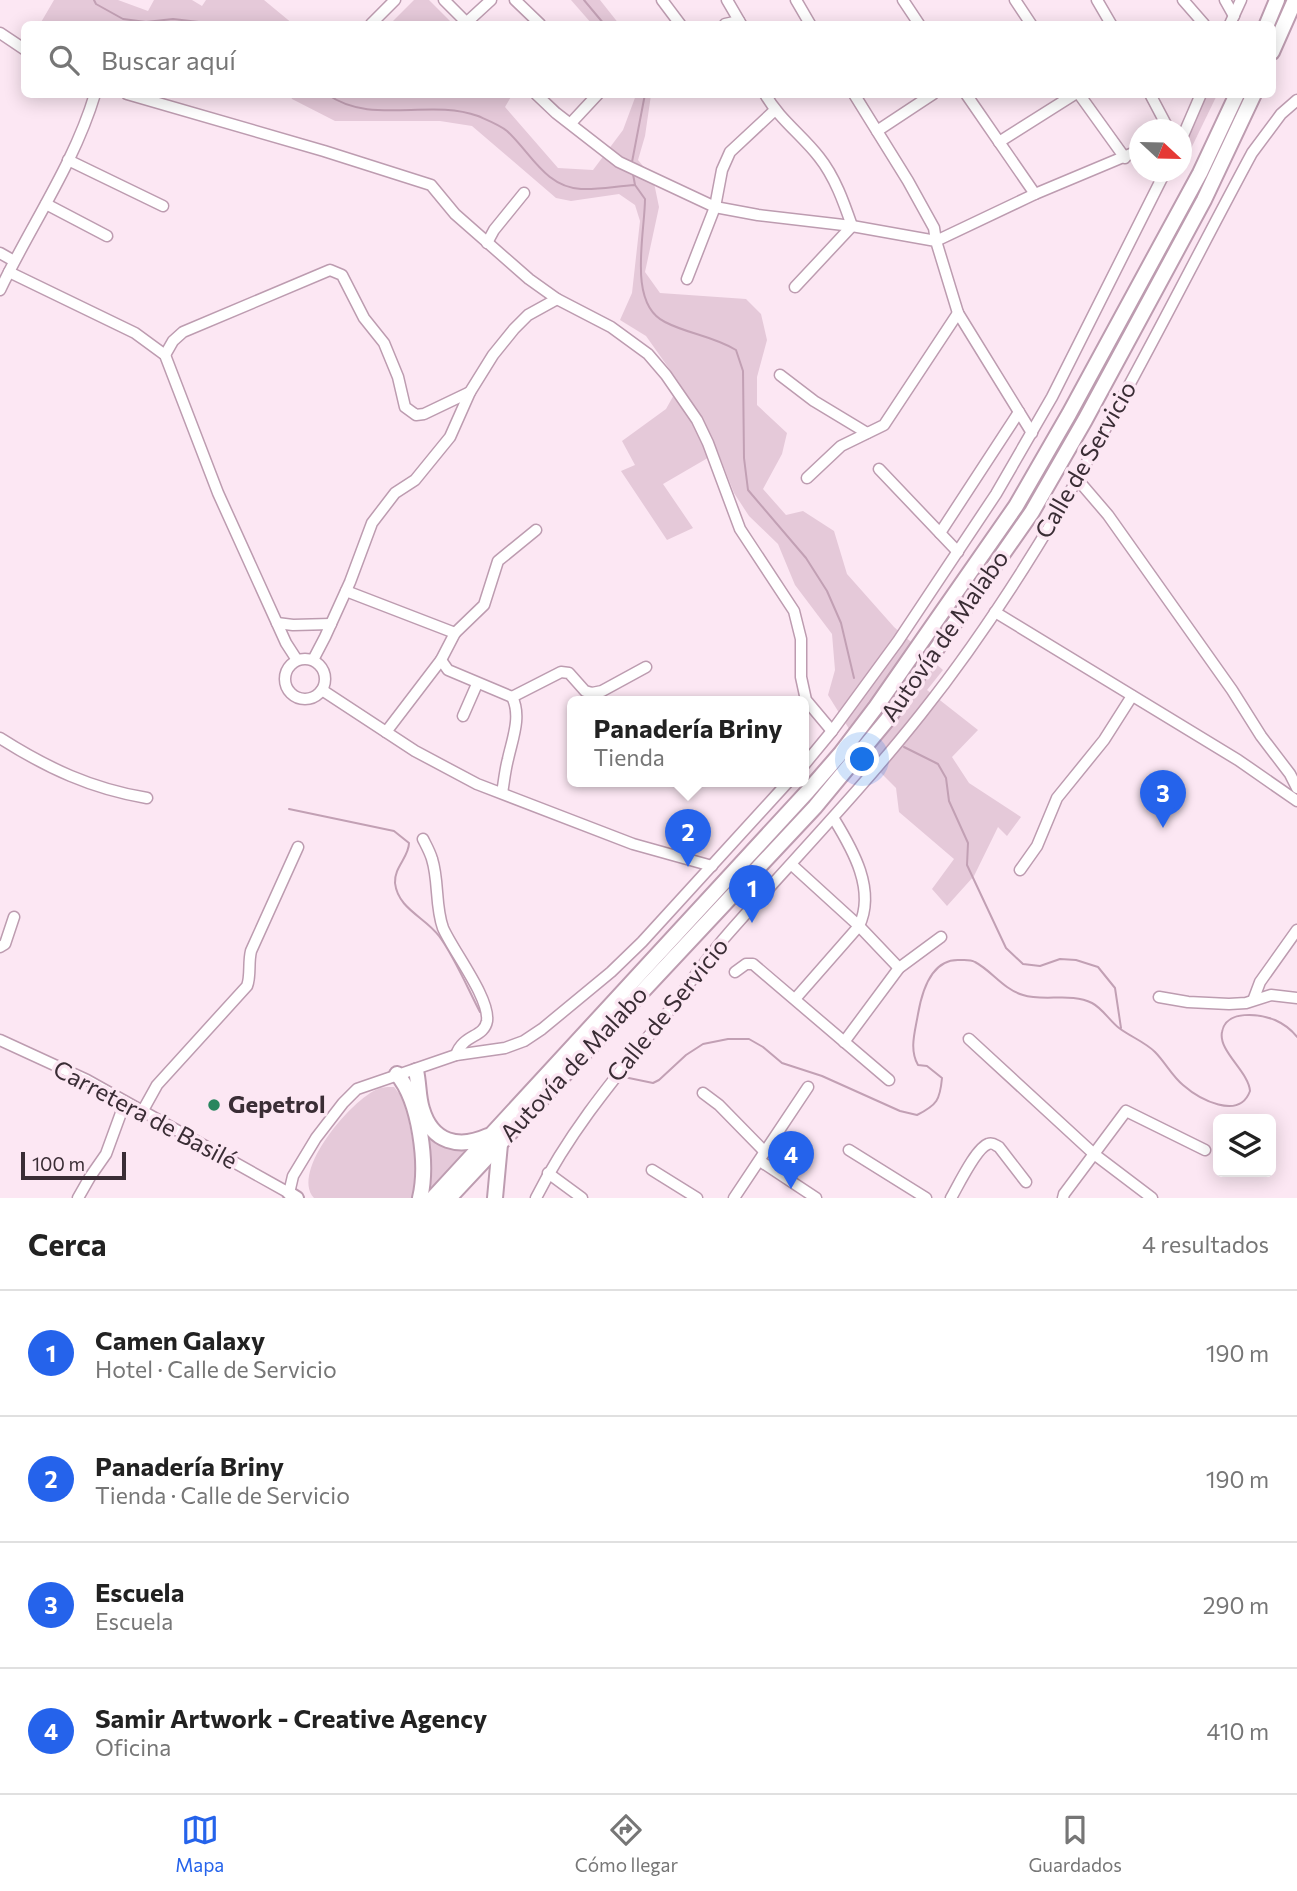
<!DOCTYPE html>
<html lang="es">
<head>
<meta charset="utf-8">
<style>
	:root { --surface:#fff; --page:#f6f6f6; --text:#222; --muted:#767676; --line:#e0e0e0; --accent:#2563eb }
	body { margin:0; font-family:Commissioner,sans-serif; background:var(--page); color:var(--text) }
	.controls { position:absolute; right:21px; bottom:21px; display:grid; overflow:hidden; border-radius:10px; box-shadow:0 4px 18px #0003 }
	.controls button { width:63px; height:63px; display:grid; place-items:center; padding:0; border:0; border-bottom:2px solid var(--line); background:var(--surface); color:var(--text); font:35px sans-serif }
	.compass { position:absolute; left:1129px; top:119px; width:63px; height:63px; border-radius:50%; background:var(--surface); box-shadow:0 4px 18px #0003; rotate:112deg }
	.scale { position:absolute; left:21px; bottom:18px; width:105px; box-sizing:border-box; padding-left:7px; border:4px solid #3a2d35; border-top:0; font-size:19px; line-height:24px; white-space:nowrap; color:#3a2d35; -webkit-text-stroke:5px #fce7f3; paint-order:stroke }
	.you { position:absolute; left:863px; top:760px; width:24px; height:24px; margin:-18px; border:5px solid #fff; border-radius:50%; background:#1a73e8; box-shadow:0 0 0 10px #1a73e833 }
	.badge { display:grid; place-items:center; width:46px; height:46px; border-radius:50%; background:var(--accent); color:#fff; font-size:23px; font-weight:700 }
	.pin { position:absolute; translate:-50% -58px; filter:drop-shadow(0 2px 4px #0008) }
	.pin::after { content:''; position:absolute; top:37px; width:24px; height:21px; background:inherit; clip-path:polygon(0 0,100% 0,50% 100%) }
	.popup { position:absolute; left:567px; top:696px; width:242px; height:91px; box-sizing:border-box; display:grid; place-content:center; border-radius:10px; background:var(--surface); filter:drop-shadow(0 2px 5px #0005); font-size:23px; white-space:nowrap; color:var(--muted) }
	.popup b { font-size:26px; color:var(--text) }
	.popup::after { content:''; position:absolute; left:50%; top:100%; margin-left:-14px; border:14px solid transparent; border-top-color:var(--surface) }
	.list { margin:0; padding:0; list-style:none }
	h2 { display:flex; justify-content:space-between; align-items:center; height:91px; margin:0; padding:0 28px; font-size:30px }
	h2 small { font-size:23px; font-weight:400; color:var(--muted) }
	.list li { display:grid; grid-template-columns:46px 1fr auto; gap:21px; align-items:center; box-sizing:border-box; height:126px; padding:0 28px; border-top:2px solid var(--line) }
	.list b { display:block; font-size:26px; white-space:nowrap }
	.list p { margin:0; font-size:23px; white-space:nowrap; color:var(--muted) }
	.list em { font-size:23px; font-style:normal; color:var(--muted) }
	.icon { flex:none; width:38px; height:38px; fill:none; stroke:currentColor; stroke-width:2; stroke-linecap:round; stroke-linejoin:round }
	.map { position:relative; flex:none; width:1297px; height:1198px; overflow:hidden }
	.search { position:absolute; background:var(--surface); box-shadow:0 4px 18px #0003; left:21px; right:21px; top:21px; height:77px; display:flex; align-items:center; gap:18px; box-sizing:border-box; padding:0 24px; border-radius:10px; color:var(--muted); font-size:26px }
	.sheet { height:595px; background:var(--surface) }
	nav { display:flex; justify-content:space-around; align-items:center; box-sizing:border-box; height:98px; border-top:2px solid var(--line); background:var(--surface); font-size:19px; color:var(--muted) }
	nav a { display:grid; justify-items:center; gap:4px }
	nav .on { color:var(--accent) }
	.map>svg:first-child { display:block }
</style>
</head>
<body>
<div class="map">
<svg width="1297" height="1198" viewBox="0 0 1297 1198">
	<rect width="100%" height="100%" fill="#fce7f3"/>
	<!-- green -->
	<g fill="#e5c9d9">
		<polygon points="54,0 118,0 148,11 154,0 192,0 202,6 206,0 264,0 293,24 40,24"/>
		<polygon points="414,0 429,0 453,24 390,24"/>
		<polygon points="571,0 600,0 619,24 592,24"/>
		<polygon points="290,95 512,95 505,107 558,168 593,170 623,130 636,95 651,95 645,136 638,160 653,178 659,207 645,272 660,293 746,299 761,314 767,340 757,377 757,405 787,433 782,454 763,489 786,515 803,511 834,531 847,574 894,627 943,670 927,690 978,730 952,757 969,783 1021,817 1007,836 998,827 974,876 947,906 932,889 954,859 899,812 896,788 869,761 828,695 835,670 832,634 795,585 778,544 749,516 734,493 718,452 663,484 693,528 667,540 621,471 635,465 622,441 666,409 680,384 646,336 620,320 632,293 640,221 635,205 619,194 571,201 556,198 472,126 440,121 335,121 292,99"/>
		<polygon points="1205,95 1217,95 1183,165 1182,153"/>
		<path d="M 394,1087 L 405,1101 L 417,1164 L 418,1182 L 413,1198 L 314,1198 C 290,1171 352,1099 378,1089 C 382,1087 389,1087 394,1087 Z"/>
		<polygon points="420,1119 431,1134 476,1144 426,1198"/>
	</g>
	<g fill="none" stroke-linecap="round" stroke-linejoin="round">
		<!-- stream -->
		<g stroke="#c2a0b4" stroke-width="2">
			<polyline points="94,0 96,4 123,19 146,22 173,19 216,24"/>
			<polyline points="584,0 604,24"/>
			<path d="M 327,94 C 371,126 429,98 478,116 C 487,120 500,125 507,131 C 531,153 545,187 581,189 C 598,190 617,186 635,185 L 645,199 C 645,233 627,304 665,322 C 688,334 713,336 736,350 L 743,371 L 744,458 L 748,490 L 806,558 L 827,591 L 841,623 L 854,678"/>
			<polyline points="632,162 645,94"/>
			<polyline points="633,174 635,185"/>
			<polyline points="904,747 938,764 946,778 949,801 968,843 967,865 1006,948 1023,964 1040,966 1060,959 1076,960 1098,967 1115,988 1121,1028"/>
			<path d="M 289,809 L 394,831 L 409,843 C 409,857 394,867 395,883 C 398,909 425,917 439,936 C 454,956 468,989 480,1012"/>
			<path d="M 624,1077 L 653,1083 L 659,1080 L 686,1055 L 703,1044 L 728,1039 L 749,1039 L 763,1047 L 782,1063 L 822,1076 L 900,1111 L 917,1115 C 937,1105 940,1100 942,1078 L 927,1066 L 918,1065 C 909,1049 915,1032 918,1014 C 922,991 931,959 959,960 C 964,960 970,959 975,962 C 992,971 1003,989 1023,995 C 1044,1002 1071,992 1092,1003 C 1102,1008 1110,1021 1119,1028 C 1131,1037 1145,1042 1155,1052 C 1165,1062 1172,1076 1183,1085 C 1199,1099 1239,1121 1250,1091 C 1249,1072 1218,1051 1222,1032 C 1226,1009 1260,1014 1275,1020 C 1284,1024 1291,1029 1297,1037"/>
		</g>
		<defs>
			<g id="minor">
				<polyline points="444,0 468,24"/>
				<polyline points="515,0 540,24"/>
				<polyline points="662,0 680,24"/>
				<polyline points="727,0 741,24"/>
				<polyline points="796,0 810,24"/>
				<polyline points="903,0 919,24"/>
				<polyline points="1015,0 1031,24"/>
				<polyline points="1097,0 1111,24"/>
				<polyline points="1183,0 1204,24"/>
				<polyline points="1225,0 1234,16"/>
				<polyline points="466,23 491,0"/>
				<polyline points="371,24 395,0"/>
				<polyline points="725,24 739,21"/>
				<polyline points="1230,24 1241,0"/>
				<polyline points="0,33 24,49"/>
				<polyline points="127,94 324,151 431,185 455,214 529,279 557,299 611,327 648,354 666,375 697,420 708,443 740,529 794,611 801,639 801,677 806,700 832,731"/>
				<polyline points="536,94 556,113 619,162 715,207 758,215 852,226 936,241 958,313 1032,433"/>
				<path d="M 765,94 C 779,119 802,135 819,157 C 835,177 844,203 852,226"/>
				<polyline points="854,94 908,181 934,228 936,241 1035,194 1140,150"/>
				<polyline points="966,94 1035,194"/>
				<polyline points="1079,94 1125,158"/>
				<polyline points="1150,94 1169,130"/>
				<polyline points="571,123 598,94"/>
				<polyline points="877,131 933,94"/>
				<polyline points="1182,138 1201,94"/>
				<polyline points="999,142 1075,94"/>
				<polyline points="68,160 163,206"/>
				<polyline points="46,204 107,236"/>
				<polyline points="487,243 494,230 524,193"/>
				<polyline points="0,253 14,261"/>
				<polyline points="9,272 135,333 165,355 218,493 286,643 297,660"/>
				<polyline points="687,279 715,207 722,170 730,152 775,110"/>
				<polyline points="795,287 852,226"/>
				<path d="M 0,290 C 31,225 74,164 95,94"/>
				<polyline points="165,355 173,341 183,332 330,270 342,275 364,318 384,343 398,377 405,407 416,415 424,414 470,392"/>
				<polyline points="780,375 814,401 867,433"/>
				<polyline points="879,469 958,552"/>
				<polyline points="807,478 841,446 884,425 958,313"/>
				<polyline points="1078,480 1108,515 1232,690 1261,736 1290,774 1297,788"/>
				<polyline points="940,533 1019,412"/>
				<polyline points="346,591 455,633 441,660 386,732"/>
				<polyline points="995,612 1238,760 1297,801"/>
				<polyline points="277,623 293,625 331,624"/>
				<polyline points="455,633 484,605 498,561 536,530"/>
				<circle cx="305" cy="679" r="20"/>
				<polyline points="313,660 325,637 350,582 372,523 395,493 415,480 450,437 470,392 493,355 514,329 528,315 557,299"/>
				<path d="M 441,660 L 448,670 L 512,697 C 522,716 512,740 508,759 C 505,770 504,782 502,793"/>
				<polyline points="322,690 415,751 477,784 633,844 712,866"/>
				<polyline points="512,697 561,672 569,673 585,691 592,693 602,691 646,667"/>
				<polyline points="463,716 477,684"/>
				<path d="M 0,738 C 47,768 92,789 147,798"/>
				<polyline points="804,765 832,731 898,641 996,494 1052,397 1165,172"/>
				<path d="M 423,839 C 426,845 430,852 432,859 C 439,881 435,906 443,928 C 453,951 490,998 487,1021 C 484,1038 463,1034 456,1055"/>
				<polyline points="792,865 859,926 899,968"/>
				<polyline points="1020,870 1037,846 1057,798 1104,740 1132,696"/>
				<polyline points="0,947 5,944 14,917"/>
				<polyline points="735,972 746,964 753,964 889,1080"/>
				<polyline points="1159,997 1188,1002 1229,1004 1246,1003 1271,995 1297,998"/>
				<polyline points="1254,998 1260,982 1297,930"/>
				<path d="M 795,999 L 859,926 C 876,890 853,850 834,819"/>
				<polyline points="969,1039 1094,1154 1152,1198"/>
				<polyline points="0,1040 87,1080 289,1193 293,1176 316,1138 343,1103 357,1089 456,1055 505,1048 524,1041 542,1029 611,972 642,942 789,781"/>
				<polyline points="844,1042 899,968 941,937"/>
				<polyline points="703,1093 719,1105 765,1152"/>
				<path d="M 142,1112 L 157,1085 L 247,986 C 251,976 248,963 251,951 L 298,847"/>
				<polyline points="849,1150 926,1198"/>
				<polyline points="760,1161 816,1198"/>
				<polyline points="652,1170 697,1198"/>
				<polyline points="548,1173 582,1198"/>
				<polyline points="78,1198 90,1177 106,1154 125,1102"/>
				<path d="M 536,1198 C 570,1130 618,1074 665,1016 C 686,989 705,960 727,935 C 792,861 860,791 921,714 C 1057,543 1149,344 1252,153 L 1281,114 L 1297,100"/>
				<polyline points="734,1198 808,1087"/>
				<path d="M 951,1198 C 958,1186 976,1148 988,1144 C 993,1142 995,1145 999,1147 L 1026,1182"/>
				<polyline points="1063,1198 1064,1194 1126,1111 1205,1150"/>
			</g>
			<polyline id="major" points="289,1193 297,1198"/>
			<g id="highway">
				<polyline points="1267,24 1277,0"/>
				<polyline points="1272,52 1295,0"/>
				<path d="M 416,1071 C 419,1083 418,1097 422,1109 C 432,1143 459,1149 488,1136"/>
				<path d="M 397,1074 C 420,1101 428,1165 420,1198"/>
				<polyline points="433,1198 808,791 841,753 876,707 1016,506 1069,414 1200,173 1237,94"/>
				<polyline points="449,1198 815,807 887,720 1032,512 1085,420 1204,200 1254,94"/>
				<polyline points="495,1198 500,1144"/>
			</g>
		</defs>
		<!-- minor casing -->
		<use href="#minor" stroke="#bd9cb0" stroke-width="13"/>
		<!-- major casing -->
		<use href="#major" stroke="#bd9cb0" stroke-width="16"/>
		<!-- highway casing -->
		<use href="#highway" stroke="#bd9cb0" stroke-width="18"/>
		<!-- minor -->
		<use href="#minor" stroke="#fff" stroke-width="10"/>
		<!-- major -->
		<use href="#major" stroke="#fff" stroke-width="12"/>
		<!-- highway -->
		<use href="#highway" stroke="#fff" stroke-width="14"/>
	</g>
	<!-- markers -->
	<circle fill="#28865e" stroke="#fce7f3" stroke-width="2.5" cx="214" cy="1105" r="7"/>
	<g text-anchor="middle" stroke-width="7" stroke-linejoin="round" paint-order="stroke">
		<!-- street labels -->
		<g font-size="24" fill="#3a2d35" stroke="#fce7f3">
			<text transform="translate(1086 460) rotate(-60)" y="8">Calle de Servicio</text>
			<text transform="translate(945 636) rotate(-55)" y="8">Autovía de Malabo</text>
			<text transform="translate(668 1010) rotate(-51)" y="8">Calle de Servicio</text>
			<text transform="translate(574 1064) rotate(-47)" y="8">Autovía de Malabo</text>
			<text transform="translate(145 1115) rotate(28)" y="8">Carretera de Basilé</text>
		</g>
		<!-- poi labels -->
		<g font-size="24" font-weight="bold" fill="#3a2d35" stroke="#fce7f3" text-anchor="start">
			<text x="228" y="1113">Gepetrol</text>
		</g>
	</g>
</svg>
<div class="controls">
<button><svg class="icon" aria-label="layers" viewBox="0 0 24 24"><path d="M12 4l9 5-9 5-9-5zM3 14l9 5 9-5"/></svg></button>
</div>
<svg class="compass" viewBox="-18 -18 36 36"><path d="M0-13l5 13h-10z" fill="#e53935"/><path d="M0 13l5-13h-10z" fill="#767676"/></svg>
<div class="scale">100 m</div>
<div class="you"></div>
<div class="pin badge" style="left:752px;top:923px">1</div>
<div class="pin badge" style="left:688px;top:867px">2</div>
<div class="popup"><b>Panadería Briny</b>Tienda</div>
<div class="pin badge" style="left:1163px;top:828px">3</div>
<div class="pin badge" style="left:791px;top:1189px">4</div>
<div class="search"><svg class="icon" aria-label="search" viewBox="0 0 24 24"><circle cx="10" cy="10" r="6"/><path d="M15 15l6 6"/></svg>Buscar aquí</div>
</div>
<section class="sheet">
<h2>Cerca<small>4 resultados</small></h2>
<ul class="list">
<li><span class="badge">1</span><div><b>Camen Galaxy</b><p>Hotel · Calle de Servicio</p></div><em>190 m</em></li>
<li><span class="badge">2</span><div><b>Panadería Briny</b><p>Tienda · Calle de Servicio</p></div><em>190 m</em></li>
<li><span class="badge">3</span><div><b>Escuela</b><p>Escuela</p></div><em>290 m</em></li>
<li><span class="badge">4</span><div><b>Samir Artwork - Creative Agency</b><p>Oficina</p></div><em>410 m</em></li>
</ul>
</section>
<nav>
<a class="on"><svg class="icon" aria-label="map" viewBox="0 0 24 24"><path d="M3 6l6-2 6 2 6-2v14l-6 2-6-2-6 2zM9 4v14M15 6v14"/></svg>Mapa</a>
<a><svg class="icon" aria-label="directions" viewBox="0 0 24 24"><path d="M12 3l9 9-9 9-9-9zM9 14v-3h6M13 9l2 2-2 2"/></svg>Cómo llegar</a>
<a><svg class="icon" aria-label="saved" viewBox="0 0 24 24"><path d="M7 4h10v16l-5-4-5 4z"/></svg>Guardados</a>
</nav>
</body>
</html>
